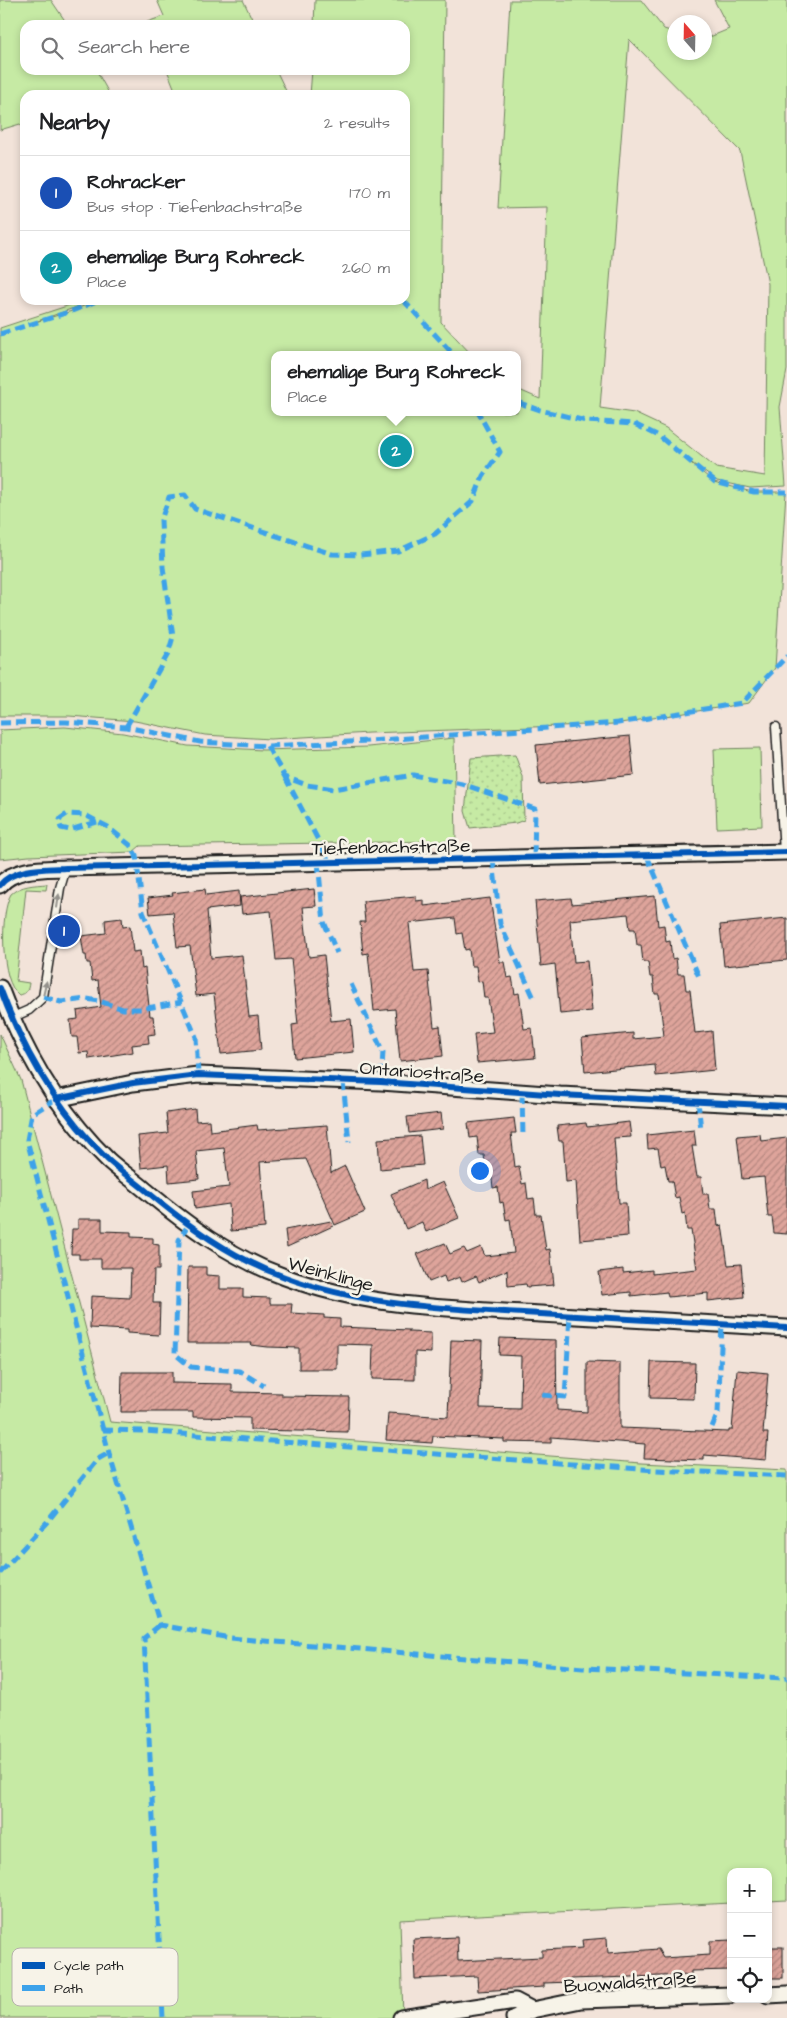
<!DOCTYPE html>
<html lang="en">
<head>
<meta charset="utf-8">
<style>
	:root { --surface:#fff; --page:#f2f2f2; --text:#202124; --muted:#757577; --line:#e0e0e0; --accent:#c8321e }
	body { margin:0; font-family:"Architects Daughter",sans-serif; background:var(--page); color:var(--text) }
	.controls { position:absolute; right:15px; bottom:15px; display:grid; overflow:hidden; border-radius:10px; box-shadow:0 2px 8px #0003 }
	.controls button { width:45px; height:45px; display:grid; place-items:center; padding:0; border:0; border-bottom:1px solid var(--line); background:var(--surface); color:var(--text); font:25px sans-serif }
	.compass { position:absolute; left:667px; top:15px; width:45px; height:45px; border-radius:50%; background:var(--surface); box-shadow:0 2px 8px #0003; rotate:340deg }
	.you { position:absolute; left:479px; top:1170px; width:18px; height:18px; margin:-12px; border:4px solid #fff; border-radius:50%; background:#1a73e8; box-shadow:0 0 0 8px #1a73e833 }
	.badge { display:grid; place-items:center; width:32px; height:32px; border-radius:50%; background:var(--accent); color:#fff; font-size:16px; font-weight:700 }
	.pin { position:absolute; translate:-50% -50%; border:2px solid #fff; box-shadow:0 1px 5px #0006 }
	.popup { position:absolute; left:271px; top:351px; width:250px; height:65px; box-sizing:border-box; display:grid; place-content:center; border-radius:10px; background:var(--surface); filter:drop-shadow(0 1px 4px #0005); font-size:16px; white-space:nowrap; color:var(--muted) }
	.popup b { font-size:19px; color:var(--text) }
	.popup::after { content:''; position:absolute; left:50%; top:100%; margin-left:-10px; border:10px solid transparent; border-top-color:var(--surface) }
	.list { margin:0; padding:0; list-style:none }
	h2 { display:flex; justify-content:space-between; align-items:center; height:65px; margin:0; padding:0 20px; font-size:21px }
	h2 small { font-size:16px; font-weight:400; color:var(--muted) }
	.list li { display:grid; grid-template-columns:32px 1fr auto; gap:15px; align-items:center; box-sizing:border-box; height:75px; padding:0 20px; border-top:1px solid var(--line) }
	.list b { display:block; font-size:19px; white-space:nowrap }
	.list p { margin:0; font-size:16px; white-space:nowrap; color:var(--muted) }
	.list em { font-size:16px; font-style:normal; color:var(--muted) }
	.icon { flex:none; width:28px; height:28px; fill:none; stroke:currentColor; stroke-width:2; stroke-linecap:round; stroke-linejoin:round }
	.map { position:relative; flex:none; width:787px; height:2018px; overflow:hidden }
	.search { position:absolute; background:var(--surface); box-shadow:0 2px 8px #0003; left:20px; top:20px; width:390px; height:55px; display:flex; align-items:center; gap:12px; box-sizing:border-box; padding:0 18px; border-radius:15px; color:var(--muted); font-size:19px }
	.panel { position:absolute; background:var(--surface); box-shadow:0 2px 8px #0003; left:20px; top:90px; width:390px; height:215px; border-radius:15px }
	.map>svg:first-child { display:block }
</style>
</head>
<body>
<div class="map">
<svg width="787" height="2018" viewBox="0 0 787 2018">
	<defs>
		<pattern id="park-dots" width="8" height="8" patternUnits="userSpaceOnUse" patternTransform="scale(1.25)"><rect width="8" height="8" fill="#c6eaa4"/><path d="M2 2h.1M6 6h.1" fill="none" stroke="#aac88d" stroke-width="1.8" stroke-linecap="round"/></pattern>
		<pattern id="building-hatch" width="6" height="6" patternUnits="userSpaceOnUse" patternTransform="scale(1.25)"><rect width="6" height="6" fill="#dea49b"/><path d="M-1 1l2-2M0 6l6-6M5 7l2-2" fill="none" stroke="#b3857e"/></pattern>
	</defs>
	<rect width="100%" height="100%" fill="#f2e3d9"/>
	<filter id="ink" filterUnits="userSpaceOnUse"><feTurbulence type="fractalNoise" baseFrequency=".02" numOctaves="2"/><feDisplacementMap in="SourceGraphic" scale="10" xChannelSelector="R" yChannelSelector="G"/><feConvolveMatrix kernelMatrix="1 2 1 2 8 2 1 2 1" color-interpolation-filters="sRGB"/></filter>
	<g filter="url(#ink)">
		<!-- green -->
		<g fill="#c6eaa4" stroke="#718360" fill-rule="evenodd">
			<polygon points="0,0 51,0 68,25 25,25 25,70 96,70 110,95 25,95 25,130 20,124 0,130"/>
			<polygon points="157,0 243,0 255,25 148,25 147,22 164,16"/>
			<path d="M 315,0 L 445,0 L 441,322 L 472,355 L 275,355 L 275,412 L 517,412 L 517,389 L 540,399 L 547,207 L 498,208 L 510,0 L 641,0 L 664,29 L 674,32 L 674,52 L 704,52 L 705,39 L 729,29 L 714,0 L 787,0 L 787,370 L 780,407 L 786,486 L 750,488 L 717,481 L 686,459 L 714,482 L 752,492 L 786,492 L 775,668 L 749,703 L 614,724 L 369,733 L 270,739 L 205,735 L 135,721 L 69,716 L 0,716 L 0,328 L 85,300 L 96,300 L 35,322 L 72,311 L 98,300 L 405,300 L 405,95 L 310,95 L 312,70 L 405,70 L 405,25 L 314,25 ZM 629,39 L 740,151 L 768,284 L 765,476 L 716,468 L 666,428 L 634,413 L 600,408 Z"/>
			<polygon points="167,70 276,70 288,95 177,95"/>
			<polygon points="65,727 123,733 188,746 263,750 368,747 454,738 456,841 140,846 133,852 29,856 0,859 0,730"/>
			<polygon points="760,748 762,826 717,828 714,749"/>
			<path d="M 47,884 L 46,890 L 26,889 L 16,981 L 29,983 C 28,991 26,994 19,995 C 0,982 0,912 11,894 C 21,885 35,885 47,884 Z"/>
			<polygon points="0,1034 21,1080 110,1422 641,1463 787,1470 787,1900 768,1901 768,1872 731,1872 731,1903 400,1920 403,2018 0,2018"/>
		</g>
		<!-- park -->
		<polygon fill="url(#park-dots)" stroke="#718360" points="515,755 523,777 524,820 516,823 470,828 465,811 471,758"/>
		<!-- building -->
		<g fill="url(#building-hatch)" stroke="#1c1c1c">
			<polygon points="630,736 634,775 540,785 536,745"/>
			<polygon points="205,889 206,895 239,891 240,906 207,910 211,958 242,955 249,1017 258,1016 261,1050 221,1054 214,994 196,996 190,946 177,947 173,912 150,914 148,898 173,895 172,893"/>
			<polygon points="314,889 316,906 303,907 309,957 324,955 331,1021 351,1019 354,1052 295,1058 292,1025 298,1024 291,959 276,960 271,911 242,914 240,897"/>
			<polygon points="416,896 416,901 424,900 424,906 490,898 500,962 504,962 507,978 512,977 515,994 519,993 524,1029 532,1028 535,1058 477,1063 474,1034 493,1032 488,998 484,998 482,981 478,982 476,966 471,966 469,949 465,950 462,933 457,934 455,918 409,923 414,972 428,971 434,1027 440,1026 443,1056 400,1061 395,1009 374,1011 368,953 363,954 360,922 365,922 363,901"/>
			<polygon points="655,896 658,926 664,925 666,942 670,941 672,959 676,958 678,974 684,974 686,990 690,990 695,1033 712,1031 715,1070 656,1076 655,1065 585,1072 582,1038 633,1033 633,1039 664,1036 659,994 655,994 653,977 650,977 648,962 643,962 641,945 637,945 635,929 630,929 628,914 570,920 574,962 587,961 592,1011 560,1014 555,964 541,966 535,901 571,898 572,904"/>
			<polygon points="122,918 123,927 130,926 133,952 140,951 142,969 145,968 150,1016 153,1016 155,1034 148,1035 149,1043 132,1045 133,1052 89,1059 88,1052 79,1053 77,1037 72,1037 70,1020 78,1019 77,1011 101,1007 98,980 92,981 90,963 87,963 86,955 84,955 81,936 106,933 105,920"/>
			<polygon points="787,918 787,960 724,966 720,925"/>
			<polygon points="195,1109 196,1121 209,1120 210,1131 257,1125 258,1130 327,1125 331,1173 345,1166 365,1212 335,1225 306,1159 260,1162 265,1228 231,1231 229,1204 195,1209 193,1191 229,1187 224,1148 196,1151 199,1179 169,1182 168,1165 141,1168 138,1136 168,1133 166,1113"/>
			<polygon points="441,1113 443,1129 409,1133 407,1117"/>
			<polygon points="514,1118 516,1133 511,1133 515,1167 519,1166 522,1184 526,1183 528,1199 534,1198 536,1215 541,1215 546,1250 550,1249 554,1285 527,1287 526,1284 508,1286 507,1270 479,1282 476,1276 462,1282 460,1277 446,1282 444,1276 429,1282 417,1254 445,1243 450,1254 464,1248 467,1253 481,1247 485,1256 514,1253 510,1219 506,1220 503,1202 500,1203 498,1187 493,1188 491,1170 486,1171 484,1155 479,1155 477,1137 470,1138 468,1123"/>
			<polygon points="629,1122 631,1137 614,1138 619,1203 626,1203 628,1236 580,1240 576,1181 566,1182 563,1141 559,1141 557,1126 586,1123 587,1127"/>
			<polygon points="694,1130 696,1146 692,1146 697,1177 701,1177 703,1194 708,1194 710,1209 716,1209 718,1226 722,1225 728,1265 741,1264 744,1297 708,1301 708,1293 668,1297 667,1292 631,1296 631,1292 602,1295 599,1272 623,1269 623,1273 652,1270 652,1274 697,1269 691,1230 687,1230 685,1213 682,1214 679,1197 675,1198 672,1181 668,1181 665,1165 661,1166 658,1148 648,1149 647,1135"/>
			<polygon points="760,1134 761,1141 787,1138 787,1234 774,1233 772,1217 768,1217 764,1177 742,1179 737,1136"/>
			<polygon points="420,1136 423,1165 380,1169 378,1139"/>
			<polygon points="424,1180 425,1190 443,1182 459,1218 426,1232 422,1222 406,1229 391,1194"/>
			<polygon points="78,1219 102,1219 102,1231 131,1232 131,1237 153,1238 153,1244 159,1245 159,1270 154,1270 153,1303 160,1303 159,1335 127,1333 127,1330 90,1328 91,1296 130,1298 131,1268 101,1268 101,1259 79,1259 79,1254 71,1254 72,1229 78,1229"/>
			<polygon points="331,1221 333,1226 287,1247 285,1230"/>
			<polygon points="188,1267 206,1267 206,1275 220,1276 220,1289 243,1289 243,1297 270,1298 270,1304 292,1304 291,1313 324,1315 324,1318 340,1319 340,1327 409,1330 409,1332 431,1333 431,1353 415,1352 415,1380 372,1379 373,1345 337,1344 337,1369 299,1369 299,1348 268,1347 251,1345 252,1343 187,1343"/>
			<polygon points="500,1338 556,1340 557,1410 587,1412 587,1362 620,1363 620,1428 729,1432 729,1430 732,1430 737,1370 768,1373 763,1433 768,1433 766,1460 704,1455 704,1460 644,1458 645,1444 551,1437 551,1443 504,1442 504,1439 433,1436 432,1443 386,1440 388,1413 448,1417 451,1340 482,1341 480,1408 520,1409 521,1356 499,1355"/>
			<polygon points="651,1362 695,1363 694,1399 650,1398"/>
			<polygon points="122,1372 172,1372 172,1383 232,1384 232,1392 282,1393 282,1396 349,1397 348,1432 250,1430 250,1418 193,1417 193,1412 121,1412"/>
			<polygon points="457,1937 458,1961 542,1957 542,1950 583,1948 582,1940 607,1938 608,1953 658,1949 663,1958 710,1955 710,1941 731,1940 731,1970 691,1971 691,1975 570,1979 570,1982 544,1983 544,1987 478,1991 477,1976 415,1979 413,1939"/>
			<rect x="768" y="1947" width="15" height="31"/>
		</g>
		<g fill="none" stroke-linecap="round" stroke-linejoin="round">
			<defs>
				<g id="service">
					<polyline points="776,727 784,852"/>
					<polyline points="11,1018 29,1010 43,997 60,888 66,868"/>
				</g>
				<g id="minor">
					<path d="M 0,885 C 15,867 45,869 66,868 L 787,852"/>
					<path d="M 0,988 C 24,1053 58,1111 108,1160 C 119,1170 132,1179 144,1189 C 187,1225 231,1258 285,1277 C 363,1306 440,1308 523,1313 C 611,1318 699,1323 787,1328"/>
					<polyline points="56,1099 133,1083 198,1075 381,1082 560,1095 787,1106"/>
					<polyline points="768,1995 787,1994"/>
					<polyline points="401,2018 515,2001 532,2010"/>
					<polyline points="514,2018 532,2010 581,2000 731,1995"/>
				</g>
			</defs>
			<!-- service casing -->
			<use href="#service" stroke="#1c1c1c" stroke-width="11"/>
			<!-- minor casing -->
			<use href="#minor" stroke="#1c1c1c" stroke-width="19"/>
			<!-- service -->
			<use href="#service" stroke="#f7f3e8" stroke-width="8"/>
			<!-- minor -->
			<use href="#minor" stroke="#f7f3e8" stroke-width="15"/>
			<!-- quiet -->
			<g stroke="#3da2ea" stroke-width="5" stroke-dasharray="10 5" stroke-linecap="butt">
				<polyline points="403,300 454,355"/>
				<polyline points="0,334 72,311 99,300"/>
				<polyline points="517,402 540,410 586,421 634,424 659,436 715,482 754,492 787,492"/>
				<polyline points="0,723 66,722 126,727 200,742 267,746 368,741 618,723 742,703 787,656"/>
				<polyline points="126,727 168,654 173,637 163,567 161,520 169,497 185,495 195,509 332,554 360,555 398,551 435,534 473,501 483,476 500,452 478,412"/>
				<polyline points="267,746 285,777 307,785 334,789 413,775 462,784 535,809 534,858"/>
				<polyline points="285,777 329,861"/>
				<polyline points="97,822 70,830 61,828 59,822 61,818 67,814 85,815 108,827 130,845 136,855 143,912 196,1037 198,1075"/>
				<polyline points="647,856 700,979"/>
				<polyline points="493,859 500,924 534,998"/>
				<polyline points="318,862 324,922 337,953"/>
				<polyline points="351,984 383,1052 381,1082"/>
				<polyline points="43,997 61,1002 87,999 99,1001 123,1009 141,1009 182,1002"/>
				<polyline points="343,1081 349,1142"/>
				<polyline points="522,1093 523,1137"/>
				<polyline points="56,1099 32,1114 27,1140 109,1453 160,1625 230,1638 583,1668 787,1678"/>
				<polyline points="698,1101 701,1130"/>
				<polyline points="188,1225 179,1240 175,1354 191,1367 239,1371 264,1386"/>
				<polyline points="542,1395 565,1397 570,1316"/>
				<polyline points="712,1427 718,1413 722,1325"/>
				<polyline points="103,1430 144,1431 475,1457 655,1470 787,1476"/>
				<polyline points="0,1573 47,1522 98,1459 109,1453"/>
				<polyline points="160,1625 144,1638 163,2018"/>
			</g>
			<defs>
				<g id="cycleway">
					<path d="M 0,885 C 15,867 45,869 66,868 L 787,852"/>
					<path d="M 0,988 C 24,1053 58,1111 108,1160 C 119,1170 132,1179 144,1189 C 187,1225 231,1258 285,1277 C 363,1306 440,1308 523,1313 C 611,1318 699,1323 787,1328"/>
					<polyline points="56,1099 133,1083 198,1075 381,1082 560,1095 787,1106"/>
				</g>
			</defs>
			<!-- cycleway casing -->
			<use href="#cycleway" stroke="#f7f3e8" stroke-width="9"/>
			<!-- cycleway -->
			<use href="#cycleway" stroke="#0057b8" stroke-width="6"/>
		</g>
		<!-- one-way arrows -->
		<defs><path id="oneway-solid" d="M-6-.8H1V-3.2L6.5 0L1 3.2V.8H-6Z" transform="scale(1.25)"/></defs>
		<g fill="#94928c">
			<use href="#oneway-solid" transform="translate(58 901) rotate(-82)"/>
			<use href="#oneway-solid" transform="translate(45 988) rotate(-77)"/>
		</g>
	</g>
	<g text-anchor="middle" stroke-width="5" stroke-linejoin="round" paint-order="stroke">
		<!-- street labels -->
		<g font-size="19" fill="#1c1c1c" stroke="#f7f3e8">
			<text transform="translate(391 846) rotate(-1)" y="7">Tiefenbachstraße</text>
			<text transform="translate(422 1071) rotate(4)" y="7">Ontariostraße</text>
			<text transform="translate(331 1273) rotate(15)" y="7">Weinklinge</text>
			<text transform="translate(630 1981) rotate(-4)" y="7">Buowaldstraße</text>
		</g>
	</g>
	<!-- legend -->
	<rect x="12" y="1948" width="166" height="58" rx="8" fill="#f7f3e8" stroke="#b5b2ab" stroke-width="1"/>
	<rect x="22" y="1962" width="23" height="7" fill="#0057b8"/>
	<rect x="22" y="1985" width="23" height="6" fill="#3da2ea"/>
	<g font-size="14" fill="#1c1c1c">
		<text x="54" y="1970">Cycle path</text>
		<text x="54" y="1993">Path</text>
	</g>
</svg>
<div class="controls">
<button>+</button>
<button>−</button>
<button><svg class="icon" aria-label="locate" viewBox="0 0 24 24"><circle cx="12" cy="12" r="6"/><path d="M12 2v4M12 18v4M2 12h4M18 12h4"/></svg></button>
</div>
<svg class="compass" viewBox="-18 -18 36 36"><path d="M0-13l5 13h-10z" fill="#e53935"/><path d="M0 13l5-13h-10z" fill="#757577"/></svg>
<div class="you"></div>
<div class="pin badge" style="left:64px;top:931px;background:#1a4fb4">1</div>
<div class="pin badge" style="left:396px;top:451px;background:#0f9aa8">2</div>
<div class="popup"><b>ehemalige Burg Rohreck</b>Place</div>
<div class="search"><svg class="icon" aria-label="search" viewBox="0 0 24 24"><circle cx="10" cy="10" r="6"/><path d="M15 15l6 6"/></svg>Search here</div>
<section class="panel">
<h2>Nearby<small>2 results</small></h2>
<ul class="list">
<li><span class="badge" style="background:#1a4fb4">1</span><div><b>Rohracker</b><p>Bus stop · Tiefenbachstraße</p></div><em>170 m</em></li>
<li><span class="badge" style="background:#0f9aa8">2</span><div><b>ehemalige Burg Rohreck</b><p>Place</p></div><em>260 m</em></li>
</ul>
</section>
</div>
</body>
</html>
